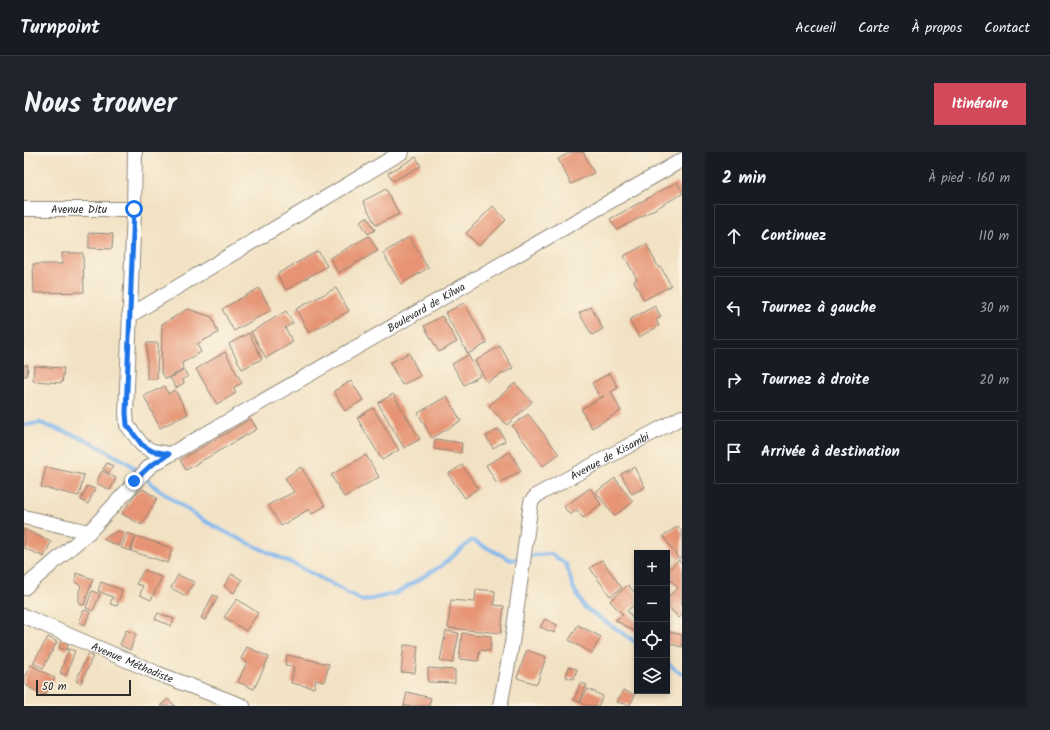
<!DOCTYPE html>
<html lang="fr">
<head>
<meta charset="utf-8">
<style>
	:root { --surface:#171b24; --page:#20242c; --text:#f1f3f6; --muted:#9ea1a6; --line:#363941; --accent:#d1495b }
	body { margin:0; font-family:Kalam,sans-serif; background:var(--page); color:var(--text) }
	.controls { position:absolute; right:12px; bottom:12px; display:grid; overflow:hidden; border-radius:0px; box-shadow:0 2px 6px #0003 }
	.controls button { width:36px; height:36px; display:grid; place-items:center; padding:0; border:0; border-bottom:1px solid var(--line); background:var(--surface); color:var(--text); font:20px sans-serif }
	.scale { position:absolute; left:12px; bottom:10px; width:95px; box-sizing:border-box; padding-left:4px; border:2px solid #2b2b2b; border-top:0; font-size:11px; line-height:14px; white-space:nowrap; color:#2b2b2b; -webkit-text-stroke:3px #fcf5e5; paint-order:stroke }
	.stop { position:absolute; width:12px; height:12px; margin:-9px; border:3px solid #1a73e8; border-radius:50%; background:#fff }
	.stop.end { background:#1a73e8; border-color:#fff; box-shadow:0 1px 4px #0008 }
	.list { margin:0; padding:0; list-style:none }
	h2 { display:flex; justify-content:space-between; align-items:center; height:52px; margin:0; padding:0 16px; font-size:17px }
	h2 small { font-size:13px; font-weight:400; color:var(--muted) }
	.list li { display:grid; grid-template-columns:26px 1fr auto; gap:12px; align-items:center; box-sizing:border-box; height:64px; margin:0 8px 8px; padding:0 8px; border:1px solid var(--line); border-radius:0px }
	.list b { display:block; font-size:15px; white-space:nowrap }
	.list em { font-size:13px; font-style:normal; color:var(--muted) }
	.icon { flex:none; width:22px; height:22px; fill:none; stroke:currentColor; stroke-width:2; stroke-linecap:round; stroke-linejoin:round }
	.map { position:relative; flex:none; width:658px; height:554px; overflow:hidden; border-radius:0px }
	header { display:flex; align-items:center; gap:24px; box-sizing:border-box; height:56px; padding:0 20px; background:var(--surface); border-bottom:1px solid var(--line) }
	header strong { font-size:19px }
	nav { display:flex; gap:22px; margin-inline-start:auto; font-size:14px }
	.intro { display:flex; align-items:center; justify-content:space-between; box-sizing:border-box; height:96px; padding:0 24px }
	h1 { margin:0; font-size:28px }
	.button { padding:10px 18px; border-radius:0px; background:var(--accent); color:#fff; font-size:14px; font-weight:700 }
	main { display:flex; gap:24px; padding:0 24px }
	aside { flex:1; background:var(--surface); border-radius:0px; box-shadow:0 2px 6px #0003 }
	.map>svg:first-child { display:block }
</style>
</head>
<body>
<header>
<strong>Turnpoint</strong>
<nav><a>Accueil</a><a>Carte</a><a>À propos</a><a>Contact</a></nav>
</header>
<div class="intro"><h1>Nous trouver</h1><a class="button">Itinéraire</a></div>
<main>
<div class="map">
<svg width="658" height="554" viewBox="0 0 658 554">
	<rect width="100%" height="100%" fill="#fcf5e5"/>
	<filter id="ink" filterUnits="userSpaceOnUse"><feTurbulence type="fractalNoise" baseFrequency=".025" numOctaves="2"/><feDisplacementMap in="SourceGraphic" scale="8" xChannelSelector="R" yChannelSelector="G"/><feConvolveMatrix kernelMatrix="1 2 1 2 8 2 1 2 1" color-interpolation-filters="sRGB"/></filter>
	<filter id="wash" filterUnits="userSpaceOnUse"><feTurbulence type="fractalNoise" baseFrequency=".012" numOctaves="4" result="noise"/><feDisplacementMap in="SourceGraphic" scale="16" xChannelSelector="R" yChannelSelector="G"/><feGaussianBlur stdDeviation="0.9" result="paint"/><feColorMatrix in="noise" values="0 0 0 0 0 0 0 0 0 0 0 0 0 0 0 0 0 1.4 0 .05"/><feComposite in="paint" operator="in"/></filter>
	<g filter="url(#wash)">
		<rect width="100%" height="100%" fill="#f2e2c4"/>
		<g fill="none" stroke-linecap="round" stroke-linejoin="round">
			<!-- stream -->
			<g stroke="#7eb5ed" stroke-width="4">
				<polyline points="0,273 16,271 63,288 104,311 131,335 177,367 207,383 278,416 339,449 373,441 417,414 448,388 487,408 513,403 527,402 542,412 549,435 560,455 613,491"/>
				<polyline points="643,511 658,522"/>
			</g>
		</g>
		<g id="blocks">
			<!-- building -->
			<g fill="#e69474">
				<polygon points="547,0 559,0 570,21 547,32 534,7"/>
				<polygon points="392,5 397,14 369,29 364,21"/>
				<polygon points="653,30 658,39 658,42 593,78 586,67"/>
				<polygon points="362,37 375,62 352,73 339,49"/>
				<polygon points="469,54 482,68 455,94 442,81"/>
				<polygon points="343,65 351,78 344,82 336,69"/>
				<polygon points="65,81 89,82 88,97 65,96"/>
				<polygon points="345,84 354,99 314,121 306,106"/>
				<polygon points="385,85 404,116 377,132 359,101"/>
				<polygon points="622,92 635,116 637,115 647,134 620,148 610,129 613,127 600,104"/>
				<polygon points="294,99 303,114 262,138 253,122"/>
				<polygon points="38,101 59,101 60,140 10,141 9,112 38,112"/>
				<polygon points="235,136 247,158 210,179 198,157"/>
				<polygon points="312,136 325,159 285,181 272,157"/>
				<polygon points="440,151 463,191 444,202 421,161"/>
				<polygon points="631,154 637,165 632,168 635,174 615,185 605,168"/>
				<polygon points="567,155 579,177 568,183 555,161"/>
				<polygon points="164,157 188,165 194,181 173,192 177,200 158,211 159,218 142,227 137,220 138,172"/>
				<polygon points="262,159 269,171 261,176 269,190 242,206 227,180"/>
				<polygon points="418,164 433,190 415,200 400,174"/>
				<polygon points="225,181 238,207 218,217 205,192"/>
				<polygon points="123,191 134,191 133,227 123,227"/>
				<polygon points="476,194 489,216 463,230 451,209"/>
				<polygon points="201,200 218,231 209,236 212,241 193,252 172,217"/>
				<polygon points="385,201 396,224 378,233 366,211"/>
				<polygon points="444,203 456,224 440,233 428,212"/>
				<polygon points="0,213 4,213 3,224 0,224"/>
				<polygon points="10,214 40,216 38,231 9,229"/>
				<polygon points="160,218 164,225 159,227 160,231 152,236 146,226"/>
				<polygon points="586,221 594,236 587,240 597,259 568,276 557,257 580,244 576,246 568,231"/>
				<polygon points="327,229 339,248 321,259 310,239"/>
				<polygon points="491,231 508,250 483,273 465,254"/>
				<polygon points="141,234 144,242 151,238 164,262 136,276 120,244"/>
				<polygon points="369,242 396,287 380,296 354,251"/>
				<polygon points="423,244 437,269 408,286 394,261"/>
				<polygon points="349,256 375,298 358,308 333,266"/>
				<polygon points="504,262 535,302 519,314 488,274"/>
				<polygon points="227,267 233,277 162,318 156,308"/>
				<polygon points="475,277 481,289 469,296 462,284"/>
				<polygon points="411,287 438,291 437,301 410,297"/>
				<polygon points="486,300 497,319 473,332 462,313"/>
				<polygon points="342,303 355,325 320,345 307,323"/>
				<polygon points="83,311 89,314 85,321 79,317"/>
				<polygon points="438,313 454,336 441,346 424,322"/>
				<polygon points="22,315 60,323 55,344 17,335"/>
				<polygon points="277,315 301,354 288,362 285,357 257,374 244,353 270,340 261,326"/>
				<polygon points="610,315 621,335 608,342 597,322"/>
				<polygon points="78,319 92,326 86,338 72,331"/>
				<polygon points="591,326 609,350 590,364 572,340"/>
				<polygon points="63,334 71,337 64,352 57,348"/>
				<polygon points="566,336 577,352 559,366 553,358 546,363 540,355"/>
				<polygon points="119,337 133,346 118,373 98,362 111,342"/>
				<polygon points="654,374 658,380 658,405 655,407 639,384"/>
				<polygon points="0,377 27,390 20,405 0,396"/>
				<polygon points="94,379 100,381 94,394 79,387"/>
				<polygon points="103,381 112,384 106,399 97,396"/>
				<polygon points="112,384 148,396 144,411 107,399"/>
				<polygon points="578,408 598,436 586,444 566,416"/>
				<polygon points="655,408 658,412 658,463 655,466 643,453 643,446 654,436 643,424 643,419"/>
				<polygon points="120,418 138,425 127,448 116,443 119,434 112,432"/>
				<polygon points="52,421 69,427 60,453 55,452 55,439 57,434 51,430"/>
				<polygon points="208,422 218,428 210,441 200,434"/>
				<polygon points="154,423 170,430 162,444 147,436"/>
				<polygon points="77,430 98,438 93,454 86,452 89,445 74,439"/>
				<polygon points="604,433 613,443 613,450 603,459 613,471 613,481 591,468 599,463 586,449"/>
				<polygon points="452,437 471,439 470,453 480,454 477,481 424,476 427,448 451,450"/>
				<polygon points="68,439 76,442 69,459 62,456"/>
				<polygon points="189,443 194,445 181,468 177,466"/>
				<polygon points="213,447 234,461 222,479 200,465"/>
				<polygon points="60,458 66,460 61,473 55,470"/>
				<polygon points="134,461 150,467 147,474 131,467"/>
				<polygon points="521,467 533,473 530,481 516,475"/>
				<polygon points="554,473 577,485 568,501 545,488"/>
				<polygon points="102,478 112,482 106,498 96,493"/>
				<polygon points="422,479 435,481 429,511 416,509"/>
				<polygon points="643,479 658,483 658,495 643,491"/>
				<polygon points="438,481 467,484 466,499 456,498 454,509 435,507"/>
				<polygon points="24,485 33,490 19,516 9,511"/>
				<polygon points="37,486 45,488 43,498 35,496"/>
				<polygon points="380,493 394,494 391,521 377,520"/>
				<polygon points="223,495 245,505 230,537 214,530 223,510 217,507"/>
				<polygon points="45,497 51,499 42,524 36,521"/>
				<polygon points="503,498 522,505 513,532 493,526"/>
				<polygon points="64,502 69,504 57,531 52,529"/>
				<polygon points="263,503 305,512 300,530 292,528 290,536 267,531 270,515 261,513"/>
				<polygon points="7,513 31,526 20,544 0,532 0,525"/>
				<polygon points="545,515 553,517 550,527 542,525"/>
				<polygon points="404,516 431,518 431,531 404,530"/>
				<polygon points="556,531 563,533 556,550 550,548"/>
				<polygon points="564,537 579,544 574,554 563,554 556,550"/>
				<polygon points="599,538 611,543 606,553 593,550"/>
				<polygon points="383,540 407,546 405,554 380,554"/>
				<polygon points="144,547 151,554 136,554"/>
			</g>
		</g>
	</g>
	<g filter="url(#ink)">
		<use href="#blocks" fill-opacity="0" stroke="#8e8678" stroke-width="1"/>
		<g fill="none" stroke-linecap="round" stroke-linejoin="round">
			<defs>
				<g id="minor">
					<polyline points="111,0 110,57 102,261 103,273 118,293 128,299 145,302"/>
					<path id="s1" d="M 0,57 L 110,57"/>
					<polyline points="105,164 378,0"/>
					<polyline points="0,365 65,380"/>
					<path id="s2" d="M 0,436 L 65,380 L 126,314 L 658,8"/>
					<path id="s3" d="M 0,464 L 135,522 L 219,554"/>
					<path id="s4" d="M 476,554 L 488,491 L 507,350 L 513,343 L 658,265"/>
				</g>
			</defs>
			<!-- minor casing -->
			<use href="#minor" stroke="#8e8678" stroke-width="16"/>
			<!-- minor -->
			<use href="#minor" stroke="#fff" stroke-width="14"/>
		</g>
	</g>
	<g fill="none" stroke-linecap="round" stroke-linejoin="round" filter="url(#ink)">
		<!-- route -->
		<polyline stroke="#1a73e8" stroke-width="5" points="110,57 102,261 103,273 118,293 128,299 145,302 126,314 110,329"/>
	</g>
	<g text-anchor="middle" stroke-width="4" stroke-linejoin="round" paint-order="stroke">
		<!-- street labels -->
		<g font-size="11" fill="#2b2b2b" stroke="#fcf5e5">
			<text dy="4" stroke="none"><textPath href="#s1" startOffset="55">Avenue Ditu</textPath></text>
			<text dy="4" stroke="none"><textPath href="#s2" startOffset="494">Boulevard de Kilwa</textPath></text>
			<text dy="4" stroke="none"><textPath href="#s4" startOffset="298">Avenue de Kisambi</textPath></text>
			<text dy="4" stroke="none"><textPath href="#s3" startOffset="118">Avenue Méthodiste</textPath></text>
		</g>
	</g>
</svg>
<div class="controls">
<button>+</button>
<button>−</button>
<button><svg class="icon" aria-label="locate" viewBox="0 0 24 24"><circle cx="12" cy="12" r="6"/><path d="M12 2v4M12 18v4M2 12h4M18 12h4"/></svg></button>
<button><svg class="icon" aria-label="layers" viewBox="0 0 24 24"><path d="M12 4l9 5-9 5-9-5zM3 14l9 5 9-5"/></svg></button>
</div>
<div class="scale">50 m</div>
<div class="stop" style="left:110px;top:57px"></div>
<div class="stop end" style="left:110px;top:329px"></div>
</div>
<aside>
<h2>2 min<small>À pied · 160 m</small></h2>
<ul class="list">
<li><svg class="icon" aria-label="ahead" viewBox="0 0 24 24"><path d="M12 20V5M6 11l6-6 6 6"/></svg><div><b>Continuez</b></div><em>110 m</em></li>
<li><svg class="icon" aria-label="left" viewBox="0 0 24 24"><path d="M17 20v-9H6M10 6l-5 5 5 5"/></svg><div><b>Tournez à gauche</b></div><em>30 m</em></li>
<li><svg class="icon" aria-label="right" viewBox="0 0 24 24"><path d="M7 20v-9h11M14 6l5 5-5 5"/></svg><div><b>Tournez à droite</b></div><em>20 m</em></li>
<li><svg class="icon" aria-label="arrive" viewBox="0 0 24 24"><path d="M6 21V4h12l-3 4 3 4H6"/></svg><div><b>Arrivée à destination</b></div></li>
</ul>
</aside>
</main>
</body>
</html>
